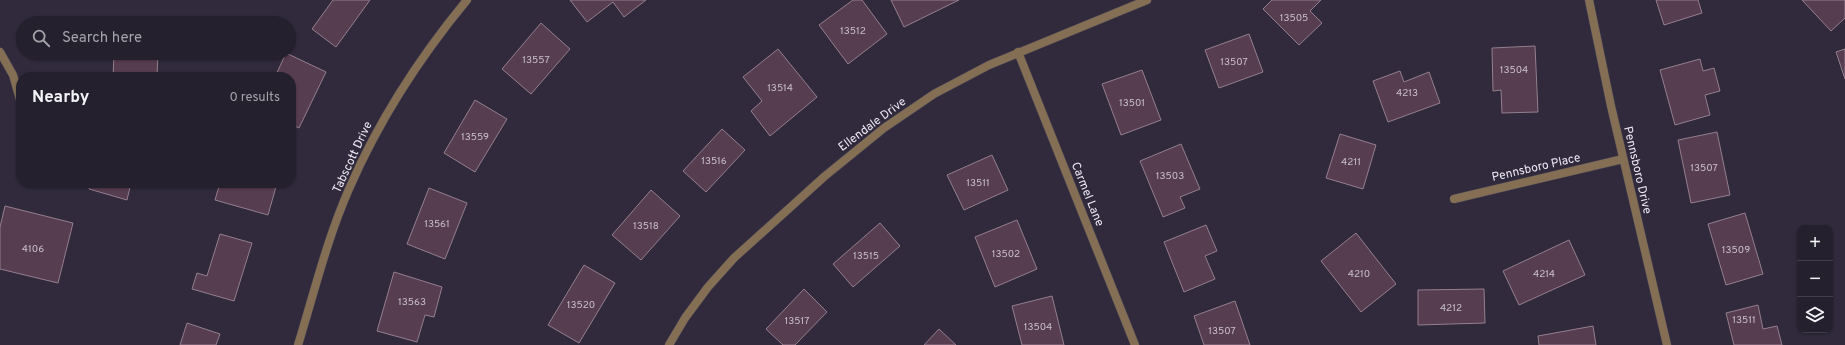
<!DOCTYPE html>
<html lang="en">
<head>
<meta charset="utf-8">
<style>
	:root { --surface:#24202d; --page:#2c2835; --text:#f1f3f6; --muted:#a3a3aa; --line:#413e49 }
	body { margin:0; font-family:Overpass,sans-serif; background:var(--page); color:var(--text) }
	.controls { position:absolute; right:12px; bottom:12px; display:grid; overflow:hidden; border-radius:8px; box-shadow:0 1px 3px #0004 }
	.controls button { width:36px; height:36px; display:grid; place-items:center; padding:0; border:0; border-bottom:1px solid var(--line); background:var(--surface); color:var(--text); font:20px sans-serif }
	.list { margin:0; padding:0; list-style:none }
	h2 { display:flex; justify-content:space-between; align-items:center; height:52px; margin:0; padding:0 16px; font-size:17px }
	h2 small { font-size:13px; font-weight:400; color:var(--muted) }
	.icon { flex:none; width:22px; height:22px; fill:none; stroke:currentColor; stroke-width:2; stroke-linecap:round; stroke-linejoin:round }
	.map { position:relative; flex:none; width:1845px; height:345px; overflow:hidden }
	.search { position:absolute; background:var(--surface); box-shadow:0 1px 3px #0004; left:16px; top:16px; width:280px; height:44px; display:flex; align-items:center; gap:10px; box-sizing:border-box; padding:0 14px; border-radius:22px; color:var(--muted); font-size:15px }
	.panel { position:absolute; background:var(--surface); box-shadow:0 1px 3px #0004; left:16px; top:72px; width:280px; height:116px; border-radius:16px }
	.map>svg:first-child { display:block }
</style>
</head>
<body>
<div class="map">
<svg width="1845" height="345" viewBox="0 0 1845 345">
	<rect width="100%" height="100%" fill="#302a3c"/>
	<!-- building -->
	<g fill="#573d50" stroke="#947f8e">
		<polygon points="333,0 370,0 336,47 312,29"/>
		<polygon points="570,0 646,0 624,17 613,2 587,22"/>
		<polygon points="853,0 862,0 887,34 848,64 819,25"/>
		<polygon points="891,0 959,0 904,27"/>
		<polygon points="1272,0 1321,0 1310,11 1322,23 1299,45 1263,9"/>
		<polygon points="1656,0 1698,0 1702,13 1664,25"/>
		<polygon points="1802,0 1845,0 1845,18 1831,31"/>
		<polygon points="541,23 570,49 531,94 502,69"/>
		<polygon points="1249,34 1263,72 1219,88 1205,50"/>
		<polygon points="1535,46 1538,112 1502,113 1501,90 1493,91 1492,48"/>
		<polygon points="778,49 817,97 770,136 751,111 762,101 743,77"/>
		<polygon points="1845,49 1845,79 1836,52"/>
		<polygon points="114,53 158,53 157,77 113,77"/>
		<polygon points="286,53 326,72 299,128 291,124 291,77 275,77"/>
		<polygon points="1700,59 1703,71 1714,68 1720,91 1705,95 1710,115 1675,125 1660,70"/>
		<polygon points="1142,70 1161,120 1121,135 1102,84"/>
		<polygon points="1400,71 1404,82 1429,72 1440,103 1388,122 1373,81"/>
		<polygon points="475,100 507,119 475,172 444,153"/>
		<polygon points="722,129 745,150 706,192 683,171"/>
		<polygon points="1717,132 1730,195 1691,203 1678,140"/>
		<polygon points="1340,134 1376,145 1363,189 1326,178"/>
		<polygon points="1181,144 1200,189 1180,197 1185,208 1163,217 1140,161"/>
		<polygon points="992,155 1008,190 964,210 947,175"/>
		<polygon points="91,183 131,183 127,200 89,189"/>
		<polygon points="220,183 277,183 268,215 215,200"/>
		<polygon points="429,188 467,203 445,259 407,244"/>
		<polygon points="651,190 680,216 641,260 612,235"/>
		<polygon points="5,206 73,223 58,283 0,269 0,227"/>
		<polygon points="1745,213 1763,274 1726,285 1708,224"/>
		<polygon points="1017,220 1037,269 995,287 975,237"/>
		<polygon points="880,223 900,246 853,287 833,264"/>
		<polygon points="1206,225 1217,251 1205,256 1215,279 1184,292 1164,242"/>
		<polygon points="1356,233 1396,284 1361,312 1321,261"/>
		<polygon points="220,234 252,243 234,301 192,289 197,273 207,276"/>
		<polygon points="1569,240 1585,275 1519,305 1503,271"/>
		<polygon points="584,265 615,283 579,343 548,325"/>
		<polygon points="394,272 442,287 434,317 425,315 417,342 377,331"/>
		<polygon points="804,289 827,312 795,345 783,345 766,329"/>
		<polygon points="1484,289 1485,323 1418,325 1418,290"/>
		<polygon points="1052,296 1064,345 1022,345 1012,306"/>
		<polygon points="1235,301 1250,345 1204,345 1194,316"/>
		<polygon points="1758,305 1763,329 1777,326 1782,345 1734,345 1726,313"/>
		<polygon points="187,323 220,334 216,345 180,345"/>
		<polygon points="1593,326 1596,345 1539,345 1538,336"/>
		<polygon points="939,329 956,345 924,345"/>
	</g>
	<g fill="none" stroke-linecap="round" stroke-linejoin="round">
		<defs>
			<g id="street">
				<polyline points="1589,0 1611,106 1667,345"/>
				<polyline points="0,52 13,75 21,103"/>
				<polyline points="1018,52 1135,345"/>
				<polyline points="1454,199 1623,159"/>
				<path d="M 298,345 C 314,293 327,239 349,189 C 379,120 419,58 467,0"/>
				<polyline points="669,345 685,318 708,287 734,258 825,176 884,128 934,94 989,65 1147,0"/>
			</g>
		</defs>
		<!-- street casing -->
		<use href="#street" stroke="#4b4556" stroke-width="9"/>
		<!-- street -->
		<use href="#street" stroke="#846f54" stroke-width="8"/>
	</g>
	<g text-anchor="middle" stroke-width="3.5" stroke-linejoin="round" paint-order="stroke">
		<!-- number labels -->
		<g font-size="10" fill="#c8bfcc">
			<text x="1294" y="21">13505</text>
			<text x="853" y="34">13512</text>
			<text x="536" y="63">13557</text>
			<text x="1234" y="65">13507</text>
			<text x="1514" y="73">13504</text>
			<text x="780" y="91">13514</text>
			<text x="1407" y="96">4213</text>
			<text x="1132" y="106">13501</text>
			<text x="475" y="140">13559</text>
			<text x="714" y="164">13516</text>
			<text x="1351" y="165">4211</text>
			<text x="1704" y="171">13507</text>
			<text x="1170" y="179">13503</text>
			<text x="978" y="186">13511</text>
			<text x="437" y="227">13561</text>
			<text x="646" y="229">13518</text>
			<text x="33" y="252">4106</text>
			<text x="1736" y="253">13509</text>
			<text x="1006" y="257">13502</text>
			<text x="866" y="259">13515</text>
			<text x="1359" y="277">4210</text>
			<text x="1544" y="277">4214</text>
			<text x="412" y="305">13563</text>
			<text x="581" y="308">13520</text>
			<text x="1451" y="311">4212</text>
			<text x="1744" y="323">13511</text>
			<text x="797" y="324">13517</text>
			<text x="1038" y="330">13504</text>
			<text x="1222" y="334">13507</text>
		</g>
		<!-- street labels -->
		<g font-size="12" fill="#eeeaf6" stroke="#302a3c">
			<text transform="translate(872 124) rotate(-37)" y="4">Ellendale Drive</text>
			<text transform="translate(352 157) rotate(-65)" y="4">Tabscott Drive</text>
			<text transform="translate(1536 167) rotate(-13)" y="4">Pennsboro Place</text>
			<text transform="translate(1638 170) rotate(77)" y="4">Pennsboro Drive</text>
			<text transform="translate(1088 194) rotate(68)" y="4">Carmel Lane</text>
		</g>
	</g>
</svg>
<div class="controls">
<button>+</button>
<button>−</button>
<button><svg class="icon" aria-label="layers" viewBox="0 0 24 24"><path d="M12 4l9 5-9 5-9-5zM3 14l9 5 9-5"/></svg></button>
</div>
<div class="search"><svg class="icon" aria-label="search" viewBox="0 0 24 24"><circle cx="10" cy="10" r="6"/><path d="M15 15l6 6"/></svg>Search here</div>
<section class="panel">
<h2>Nearby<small>0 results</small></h2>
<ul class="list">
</ul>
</section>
</div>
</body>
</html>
